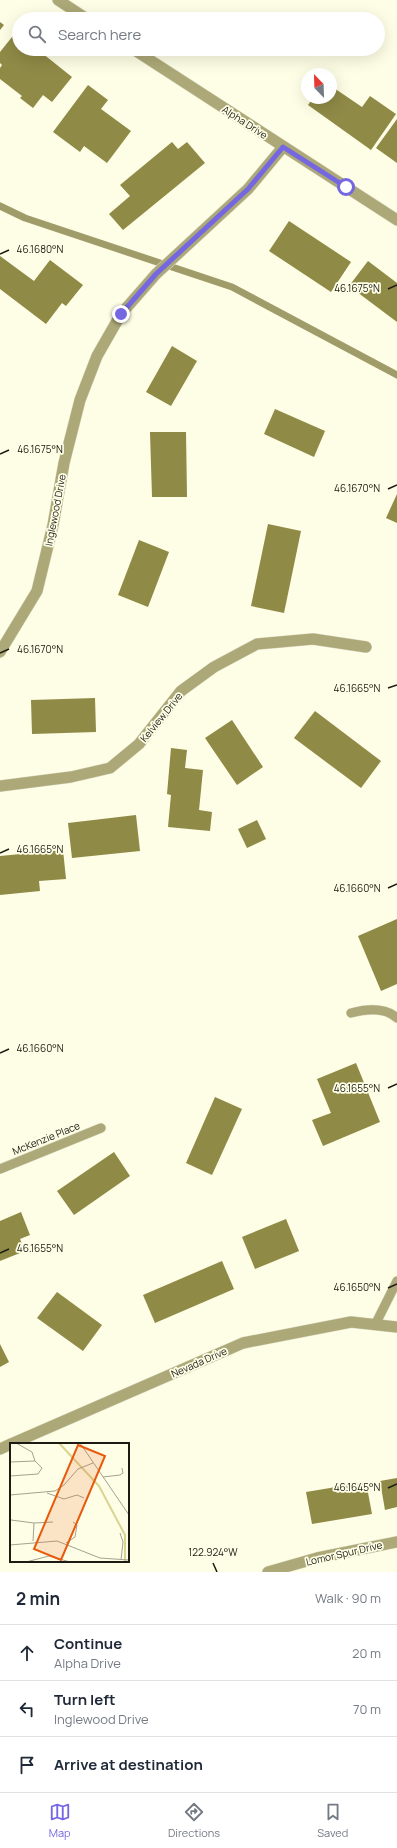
<!DOCTYPE html>
<html lang="en">
<head>
<meta charset="utf-8">
<style>
	:root { --surface:#fff; --page:#f2f2f3; --text:#1f2937; --muted:#747a83; --line:#e0e1e3; --accent:#7567e1 }
	body { margin:0; font-family:Manrope,sans-serif; background:var(--page); color:var(--text) }
	.compass { position:absolute; left:301px; top:68px; width:36px; height:36px; border-radius:50%; background:var(--surface); box-shadow:0 4px 16px #0002; rotate:337deg }
	.stop { position:absolute; width:12px; height:12px; margin:-9px; border:3px solid #7567e1; border-radius:50%; background:#fff }
	.stop.end { background:#7567e1; border-color:#fff; box-shadow:0 1px 4px #0008 }
	.list { margin:0; padding:0; list-style:none }
	h2 { display:flex; justify-content:space-between; align-items:center; height:52px; margin:0; padding:0 16px; font-size:17px }
	h2 small { font-size:13px; font-weight:400; color:var(--muted) }
	.list li { display:grid; grid-template-columns:26px 1fr auto; gap:12px; align-items:center; box-sizing:border-box; height:56px; padding:0 16px; border-top:1px solid var(--line) }
	.list b { display:block; font-size:15px; white-space:nowrap }
	.list p { margin:0; font-size:13px; white-space:nowrap; color:var(--muted) }
	.list em { font-size:13px; font-style:normal; color:var(--muted) }
	.icon { flex:none; width:22px; height:22px; fill:none; stroke:currentColor; stroke-width:2; stroke-linecap:round; stroke-linejoin:round }
	.map { position:relative; flex:none; width:397px; height:1572px; overflow:hidden }
	.search { position:absolute; background:var(--surface); box-shadow:0 4px 16px #0002; left:12px; right:12px; top:12px; height:44px; display:flex; align-items:center; gap:10px; box-sizing:border-box; padding:0 14px; border-radius:22px; color:var(--muted); font-size:15px }
	.sheet { height:220px; background:var(--surface) }
	nav { display:flex; justify-content:space-around; align-items:center; box-sizing:border-box; height:56px; border-top:1px solid var(--line); background:var(--surface); font-size:11px; color:var(--muted) }
	nav a { display:grid; justify-items:center; gap:2px }
	nav .on { color:var(--accent) }
	.map>svg:first-child { display:block }
</style>
</head>
<body>
<div class="map">
<svg width="397" height="1572" viewBox="0 0 397 1572">
	<rect width="100%" height="100%" fill="#fefde5"/>
	<g fill="none" stroke-linecap="round" stroke-linejoin="round">
		<!-- stream -->
		<polyline stroke="#a09c6a" stroke-width="7" points="0,206 25,218 232,287 397,375"/>
	</g>
	<!-- building -->
	<g fill="#8f8a46">
		<polygon points="0,22 4,25 0,30"/>
		<polygon points="16,32 19,34 19,49 37,49 72,77 52,102 43,95 33,108 20,98 22,96 0,79 0,68 2,65 0,63 0,52"/>
		<polygon points="88,85 108,100 101,109 131,131 107,163 84,146 80,152 53,132"/>
		<polygon points="331,86 362,107 370,96 396,114 371,150 308,105 313,98 331,98"/>
		<polygon points="397,119 397,163 376,148"/>
		<polygon points="172,142 178,149 187,142 205,163 123,230 109,214 130,196 120,185"/>
		<polygon points="289,221 351,262 331,292 269,251"/>
		<polygon points="0,256 34,281 50,260 83,285 66,306 62,303 46,324 0,289"/>
		<polygon points="368,261 397,283 397,322 349,286"/>
		<polygon points="172,346 197,361 171,406 146,392"/>
		<polygon points="275,409 325,431 314,457 264,434"/>
		<polygon points="150,432 186,432 187,497 152,497"/>
		<polygon points="397,494 397,523 386,518"/>
		<polygon points="268,524 301,531 284,613 251,606"/>
		<polygon points="139,540 169,552 148,607 118,595"/>
		<polygon points="95,698 96,732 32,734 31,700"/>
		<polygon points="315,711 381,761 361,788 294,738"/>
		<polygon points="232,720 263,767 237,785 205,738"/>
		<polygon points="171,748 187,750 185,768 203,770 199,810 212,812 210,831 168,827 171,795 167,794"/>
		<polygon points="136,815 140,851 72,858 68,823"/>
		<polygon points="257,820 266,839 247,848 238,829"/>
		<polygon points="63,850 66,879 39,881 40,891 0,895 0,856"/>
		<polygon points="397,919 397,984 381,991 358,936"/>
		<polygon points="356,1063 380,1122 323,1146 312,1120 331,1113 317,1079"/>
		<polygon points="215,1097 242,1109 212,1175 186,1163"/>
		<polygon points="114,1152 130,1176 74,1215 57,1191"/>
		<polygon points="21,1212 30,1235 20,1239 25,1251 0,1261 0,1221"/>
		<polygon points="286,1219 299,1251 255,1269 242,1237"/>
		<polygon points="222,1261 234,1289 155,1323 143,1295"/>
		<polygon points="57,1292 102,1325 83,1351 37,1318"/>
		<polygon points="0,1344 9,1362 0,1367"/>
		<polygon points="397,1478 397,1507 385,1510 380,1481"/>
		<polygon points="366,1482 372,1514 312,1524 306,1492"/>
	</g>
	<g fill="none" stroke-linecap="round" stroke-linejoin="round">
		<defs>
			<g id="service">
				<path d="M 351,1013 C 366,1009 385,1007 397,1018"/>
				<polyline points="0,1169 101,1128"/>
				<polyline points="375,1325 397,1281"/>
			</g>
			<g id="minor">
				<polyline points="58,0 87,19"/>
				<polyline points="133,49 397,220"/>
				<polyline points="0,652 37,591 53,525 64,463 80,400 97,356 121,314 156,274 248,189 283,147"/>
				<polyline points="0,786 71,777 110,768 139,744 181,691 214,667 257,644 313,639 366,647"/>
				<polyline points="11,1444 243,1343 351,1322 397,1327"/>
				<polyline points="0,1449 11,1444"/>
				<polyline points="268,1572 317,1558 397,1542"/>
			</g>
		</defs>
		<!-- service casing -->
		<use href="#service" stroke="#dad9c3" stroke-width="10"/>
		<!-- minor casing -->
		<use href="#minor" stroke="#dad9c3" stroke-width="12"/>
		<!-- service -->
		<use href="#service" stroke="#aca877" stroke-width="9"/>
		<!-- minor -->
		<use href="#minor" stroke="#aca877" stroke-width="11"/>
	</g>
	<g fill="none" stroke-linecap="round" stroke-linejoin="round">
		<!-- route -->
		<polyline stroke="#7567e1" stroke-width="5" points="121,314 156,274 248,189 283,147 346,187"/>
	</g>
	<!-- ticks -->
	<path fill="none" stroke="#1c1b13" stroke-width="1.5" d="M 0,254 L 9,250M 388,289 L 397,285M 0,454 L 9,450M 388,489 L 397,485M 0,653 L 9,649M 388,688 L 397,685M 0,853 L 9,849M 388,888 L 397,884M 0,1053 L 9,1049M 388,1088 L 397,1084M 0,1253 L 9,1249M 388,1288 L 397,1284M 388,1488 L 397,1484M 213,1563 L 217,1572"/>
	<g text-anchor="middle" stroke-width="3.5" stroke-linejoin="round" paint-order="stroke">
		<!-- street labels -->
		<g font-size="10" fill="#1c1b13" stroke="#fefde5">
			<text transform="translate(245 122) rotate(33)" y="4">Alpha Drive</text>
			<text transform="translate(55 510) rotate(-79)" y="4">Inglewood Drive</text>
			<text transform="translate(161 717) rotate(-51)" y="4">Kelview Drive</text>
			<text transform="translate(46 1138) rotate(-22)" y="4">McKenzie Place</text>
			<text transform="translate(199 1362) rotate(-24)" y="4">Nevada Drive</text>
			<text transform="translate(344 1553) rotate(-13)" y="4">Lomor Spur Drive</text>
		</g>
	</g>
	<!-- overview -->
	<g transform="translate(10 1443)">
		<rect width="119" height="119" fill="#fefde5"/>
		<path fill="none" stroke="#d9d48f" stroke-width="2" d="M 49,0 L 89,43 L 115,92 L 115,119"/>
		<path fill="none" stroke="#a4a391" stroke-width="1" d="M 6,0 L 22,9 L 25,18M 70,0 L 119,72M 0,19 L 25,18 L 32,25 L 28,31 L 0,33M 93,34 L 110,32 L 113,30 L 112,25M 37,50 L 54,56 L 67,52 L 74,55M 0,52 L 45,48 L 54,42 L 68,26 L 83,20M 1,77 L 24,80M 110,90 L 113,99 L 111,117M 23,98 L 24,80 L 43,79M 56,100 L 65,94 L 67,82 L 63,79M 0,102 L 47,98 L 90,115 L 119,117M 16,119 L 39,113 L 60,119"/>
		<path fill="#e8590c" fill-opacity="0.15" stroke="#e8590c" stroke-width="2" d="M 68,2 L 95,13 L 51,117 L 24,106 Z"/>
		<rect width="119" height="119" fill="none" stroke="#1c1b13" stroke-width="2"/>
	</g>
	<g font-size="10" text-anchor="middle" fill="#1c1b13" stroke="#fefde5" stroke-width="3.5" stroke-linejoin="round" paint-order="stroke">
		<text x="40" y="253">46.1680°N</text>
		<text x="357" y="292">46.1675°N</text>
		<text x="40" y="453">46.1675°N</text>
		<text x="357" y="492">46.1670°N</text>
		<text x="40" y="653">46.1670°N</text>
		<text x="357" y="692">46.1665°N</text>
		<text x="40" y="853">46.1665°N</text>
		<text x="357" y="892">46.1660°N</text>
		<text x="40" y="1052">46.1660°N</text>
		<text x="357" y="1092">46.1655°N</text>
		<text x="40" y="1252">46.1655°N</text>
		<text x="357" y="1291">46.1650°N</text>
		<text x="357" y="1491">46.1645°N</text>
		<text x="213" y="1556">122.924°W</text>
	</g>
</svg>
<svg class="compass" viewBox="-18 -18 36 36"><path d="M0-13l5 13h-10z" fill="#e53935"/><path d="M0 13l5-13h-10z" fill="#747a83"/></svg>
<div class="stop" style="left:346px;top:187px"></div>
<div class="stop end" style="left:121px;top:314px"></div>
<div class="search"><svg class="icon" aria-label="search" viewBox="0 0 24 24"><circle cx="10" cy="10" r="6"/><path d="M15 15l6 6"/></svg>Search here</div>
</div>
<section class="sheet">
<h2>2 min<small>Walk · 90 m</small></h2>
<ul class="list">
<li><svg class="icon" aria-label="ahead" viewBox="0 0 24 24"><path d="M12 20V5M6 11l6-6 6 6"/></svg><div><b>Continue</b><p>Alpha Drive</p></div><em>20 m</em></li>
<li><svg class="icon" aria-label="left" viewBox="0 0 24 24"><path d="M17 20v-9H6M10 6l-5 5 5 5"/></svg><div><b>Turn left</b><p>Inglewood Drive</p></div><em>70 m</em></li>
<li><svg class="icon" aria-label="arrive" viewBox="0 0 24 24"><path d="M6 21V4h12l-3 4 3 4H6"/></svg><div><b>Arrive at destination</b></div></li>
</ul>
</section>
<nav>
<a class="on"><svg class="icon" aria-label="map" viewBox="0 0 24 24"><path d="M3 6l6-2 6 2 6-2v14l-6 2-6-2-6 2zM9 4v14M15 6v14"/></svg>Map</a>
<a><svg class="icon" aria-label="directions" viewBox="0 0 24 24"><path d="M12 3l9 9-9 9-9-9zM9 14v-3h6M13 9l2 2-2 2"/></svg>Directions</a>
<a><svg class="icon" aria-label="saved" viewBox="0 0 24 24"><path d="M7 4h10v16l-5-4-5 4z"/></svg>Saved</a>
</nav>
</body>
</html>
